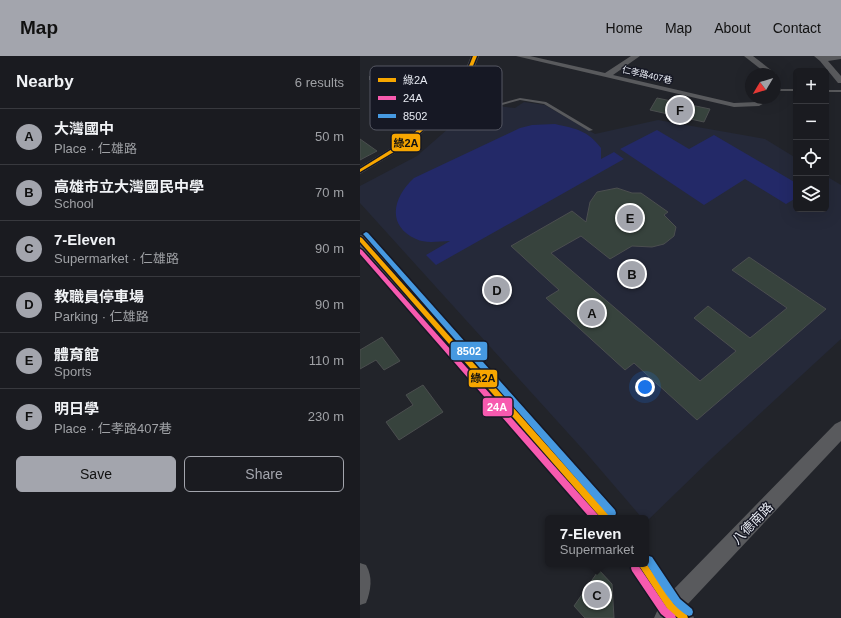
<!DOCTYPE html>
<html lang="en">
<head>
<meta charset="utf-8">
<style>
	:root { --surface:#1a1b20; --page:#27282d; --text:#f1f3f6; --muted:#9fa1a5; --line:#38393e; --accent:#a3a5ad }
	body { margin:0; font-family:Helvetica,"Noto Sans TC",sans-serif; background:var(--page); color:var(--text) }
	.controls { position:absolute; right:12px; top:12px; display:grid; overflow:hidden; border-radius:6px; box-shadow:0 4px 16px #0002 }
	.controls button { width:36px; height:36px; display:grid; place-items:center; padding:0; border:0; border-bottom:1px solid var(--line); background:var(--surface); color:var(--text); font:20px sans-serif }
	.compass { position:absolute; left:385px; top:12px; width:36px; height:36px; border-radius:50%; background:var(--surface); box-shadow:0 4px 16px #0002; rotate:232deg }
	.you { position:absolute; left:285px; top:331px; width:14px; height:14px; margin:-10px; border:3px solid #fff; border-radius:50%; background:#1a73e8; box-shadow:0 0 0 6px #1a73e833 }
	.badge { display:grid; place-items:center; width:26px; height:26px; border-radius:50%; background:var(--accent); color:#111; font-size:13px; font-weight:700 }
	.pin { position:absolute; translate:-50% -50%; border:2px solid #fff; box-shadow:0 1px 4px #0006 }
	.popup { position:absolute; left:185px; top:459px; width:104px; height:52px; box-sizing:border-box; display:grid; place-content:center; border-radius:6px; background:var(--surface); filter:drop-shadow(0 1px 3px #0005); font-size:13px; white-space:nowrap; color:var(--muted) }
	.popup b { font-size:15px; color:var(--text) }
	.popup::after { content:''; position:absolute; left:50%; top:100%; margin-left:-8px; border:8px solid transparent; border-top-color:var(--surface) }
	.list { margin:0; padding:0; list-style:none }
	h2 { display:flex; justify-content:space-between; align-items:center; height:52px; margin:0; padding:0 16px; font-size:17px }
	h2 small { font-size:13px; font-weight:400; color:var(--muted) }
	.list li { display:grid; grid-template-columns:26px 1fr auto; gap:12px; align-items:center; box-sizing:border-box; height:56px; padding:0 16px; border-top:1px solid var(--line) }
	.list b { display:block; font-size:15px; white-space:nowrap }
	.list p { margin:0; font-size:13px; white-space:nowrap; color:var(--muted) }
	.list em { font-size:13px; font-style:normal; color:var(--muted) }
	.actions { display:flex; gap:8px; padding:12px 16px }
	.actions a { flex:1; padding:9px 0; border:1px solid var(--accent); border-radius:6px; text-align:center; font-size:14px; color:var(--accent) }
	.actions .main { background:var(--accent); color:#111 }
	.icon { flex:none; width:22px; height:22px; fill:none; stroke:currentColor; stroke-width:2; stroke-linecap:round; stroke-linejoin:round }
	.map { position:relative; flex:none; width:481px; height:562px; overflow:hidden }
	header { display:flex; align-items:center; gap:24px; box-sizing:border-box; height:56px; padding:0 20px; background:var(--accent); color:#111 }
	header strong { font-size:19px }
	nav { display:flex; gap:22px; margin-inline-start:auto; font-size:14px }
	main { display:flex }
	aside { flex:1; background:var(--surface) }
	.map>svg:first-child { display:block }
</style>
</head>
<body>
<header>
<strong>Map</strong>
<nav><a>Home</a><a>Map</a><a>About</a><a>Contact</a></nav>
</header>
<main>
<aside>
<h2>Nearby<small>6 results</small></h2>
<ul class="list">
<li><span class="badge">A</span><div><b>大灣國中</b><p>Place · 仁雄路</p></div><em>50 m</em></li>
<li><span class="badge">B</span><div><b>高雄市立大灣國民中學</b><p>School</p></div><em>70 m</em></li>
<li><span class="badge">C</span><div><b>7-Eleven</b><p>Supermarket · 仁雄路</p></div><em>90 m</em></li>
<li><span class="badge">D</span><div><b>教職員停車場</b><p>Parking · 仁雄路</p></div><em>90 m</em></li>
<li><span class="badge">E</span><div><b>體育館</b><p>Sports</p></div><em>110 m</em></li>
<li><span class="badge">F</span><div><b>明日學</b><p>Place · 仁孝路407巷</p></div><em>230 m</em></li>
</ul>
<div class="actions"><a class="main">Save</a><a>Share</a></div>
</aside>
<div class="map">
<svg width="481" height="562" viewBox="0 0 481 562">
	<rect width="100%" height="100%" fill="#22242a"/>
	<!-- built -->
	<polygon fill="#252939" points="107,46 155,52 164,46 185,49 235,78 298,64 405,83 436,102 436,153 466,153 466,120 481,129 481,283 353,401 286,466 286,462 282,462 227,398 0,147 0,130 57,100 89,72 100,60"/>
	<!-- green -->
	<g fill="#232968">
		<path d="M 195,68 C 217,73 227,74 241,92 L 241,103 L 254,96 L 264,103 L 76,209 L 66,199 L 90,185 C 79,185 66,188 56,183 C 25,169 34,140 54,122 L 160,72 L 172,69 Z"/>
		<polygon points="297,74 329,93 354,79 436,127 436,142 426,148 385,123 344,149 260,93"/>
	</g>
	<!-- building -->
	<g fill="#37433d" stroke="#4b4e4f">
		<polygon points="297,42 350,53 344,66 290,54"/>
		<polygon points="0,83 17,95 0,104"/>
		<polygon points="257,132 272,137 281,137 308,156 304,159 316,171 314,180 304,188 292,191 272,190 250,203 221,180 191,197 340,325 376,295 334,262 348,250 390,282 427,252 372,214 389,201 466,253 337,364 274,307 265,314 186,242 199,234 151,190 212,155 226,166 230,146 237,136"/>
		<polygon points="22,281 40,305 24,314 16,304 0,313 0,294"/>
		<polygon points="63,329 83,356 39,384 26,366 53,349 46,339"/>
		<polygon points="239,514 252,528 254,562 225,562 214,550"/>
	</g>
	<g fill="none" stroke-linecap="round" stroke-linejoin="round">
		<!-- service -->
		<g fill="#595a5d" fill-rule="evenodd">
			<rect x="416" y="33" width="20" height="2"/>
			<rect x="466" y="34" width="15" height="2"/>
			<polygon points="99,37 142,47 160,42 186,46 233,74 229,75 184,48 160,44 142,49 99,39"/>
		</g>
		<!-- minor -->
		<g fill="#595a5d" fill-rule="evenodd">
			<polygon points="111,0 119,0 103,40 50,88 0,118 0,111 44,84 96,37 103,20 12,24 9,24 9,20 105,15"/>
			<polygon points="156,0 170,0 245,17 271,0 280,0 253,19 374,47 397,46 404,42 414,42 399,50 374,51"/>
			<polygon points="384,0 393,0 416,18 407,18"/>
			<polygon points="454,0 481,0 481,3 468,5 481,20 481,27 478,27 460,5"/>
			<polygon points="415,21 419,23 421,34 415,39"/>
			<path d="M 0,507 L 6,509 C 13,521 11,534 6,547 L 0,549 Z"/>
		</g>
		<!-- tertiary -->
		<g fill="#595a5d" fill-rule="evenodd">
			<polygon points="0,179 5,180 253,455 255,462 234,462 0,191"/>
			<polygon points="481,365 481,385 326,550 331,555 334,562 294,562 299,551 272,508 286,508 286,500 289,501 312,535 475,368"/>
		</g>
		<defs>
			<g id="bus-1">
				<polygon points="113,0 117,0 101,39 49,87 0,116 0,113 45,85 98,38"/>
				<polygon points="0,181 2,182 249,459 250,462 241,462 0,186"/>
				<polygon points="286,507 314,548 327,559 328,562 318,562 308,554 278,508 286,508"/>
			</g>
			<g id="bus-2">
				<polygon points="0,193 2,194 238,459 239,462 230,462 0,198"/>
				<polygon points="275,508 278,509 307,552 315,559 316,562 306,562 301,558 272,515 271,512 272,509"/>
			</g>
			<g id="bus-3">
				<polygon points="6,176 8,177 255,454 256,457 255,460 252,461 249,460 4,179 3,178"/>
				<path d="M 289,500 L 292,501 L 320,543 L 332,553 L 333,556 L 332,559 L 329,560 C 312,553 296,522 286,507 L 286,502 Z"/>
			</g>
		</defs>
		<!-- bus-1 casing -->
		<use href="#bus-1" stroke="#161824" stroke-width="3"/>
		<!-- bus-2 casing -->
		<use href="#bus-2" stroke="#161824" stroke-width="3"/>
		<!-- bus-3 casing -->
		<use href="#bus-3" stroke="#161824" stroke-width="3"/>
		<!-- bus-1 -->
		<use href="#bus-1" fill="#f7a600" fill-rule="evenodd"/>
		<!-- bus-2 -->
		<use href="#bus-2" fill="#f75aaf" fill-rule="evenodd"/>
		<!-- bus-3 -->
		<use href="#bus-3" fill="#4699e1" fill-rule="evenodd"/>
	</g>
	<g text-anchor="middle" stroke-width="3" stroke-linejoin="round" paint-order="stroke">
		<!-- far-street labels -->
		<g font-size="9" fill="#e8ebf3" stroke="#161824">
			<text transform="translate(287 19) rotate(13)" y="3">仁孝路407巷</text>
		</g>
		<!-- near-street labels -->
		<g font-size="13" fill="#e8ebf3" stroke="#161824">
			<text transform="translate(392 467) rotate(-46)" y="5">八德南路</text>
		</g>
	</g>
	<!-- legend -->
	<rect x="10" y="10" width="132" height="64" rx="6" fill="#161824" stroke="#555762" stroke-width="1"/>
	<rect x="18" y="22" width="18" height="4" fill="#f7a600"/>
	<rect x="18" y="40" width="18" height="4" fill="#f75aaf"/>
	<rect x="18" y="58" width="18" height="4" fill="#4699e1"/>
	<g font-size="11" fill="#e8ebf3">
		<text x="43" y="28">綠2A</text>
		<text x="43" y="46">24A</text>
		<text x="43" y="64">8502</text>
	</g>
	<g stroke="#161824" stroke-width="1.5">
		<rect x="31" y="77" width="30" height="19" rx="4" fill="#f7a600"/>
		<rect x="90" y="285" width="38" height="20" rx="4" fill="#4699e1"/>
		<rect x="108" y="313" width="30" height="19" rx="4" fill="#f7a600"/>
		<rect x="122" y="341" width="31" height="20" rx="4" fill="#f75aaf"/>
	</g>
	<g font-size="11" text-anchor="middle" font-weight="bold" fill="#fff">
		<text x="109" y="299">8502</text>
		<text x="137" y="355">24A</text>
	</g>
	<g font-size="11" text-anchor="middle" font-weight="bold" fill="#111">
		<text x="46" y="91">綠2A</text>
		<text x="123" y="326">綠2A</text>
	</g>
</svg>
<div class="controls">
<button>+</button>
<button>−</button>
<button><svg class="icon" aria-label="locate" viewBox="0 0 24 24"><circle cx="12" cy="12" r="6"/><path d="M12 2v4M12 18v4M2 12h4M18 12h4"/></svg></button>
<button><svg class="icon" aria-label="layers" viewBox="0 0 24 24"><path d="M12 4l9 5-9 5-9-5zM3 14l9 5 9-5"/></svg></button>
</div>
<svg class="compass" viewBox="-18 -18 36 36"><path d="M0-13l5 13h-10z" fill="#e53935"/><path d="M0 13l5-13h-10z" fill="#9fa1a5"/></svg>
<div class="you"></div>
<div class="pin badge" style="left:232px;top:257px">A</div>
<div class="pin badge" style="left:272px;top:218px">B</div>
<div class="pin badge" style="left:237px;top:539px">C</div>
<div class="popup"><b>7-Eleven</b>Supermarket</div>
<div class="pin badge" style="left:137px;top:234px">D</div>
<div class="pin badge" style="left:270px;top:162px">E</div>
<div class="pin badge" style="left:320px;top:54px">F</div>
</div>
</main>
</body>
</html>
